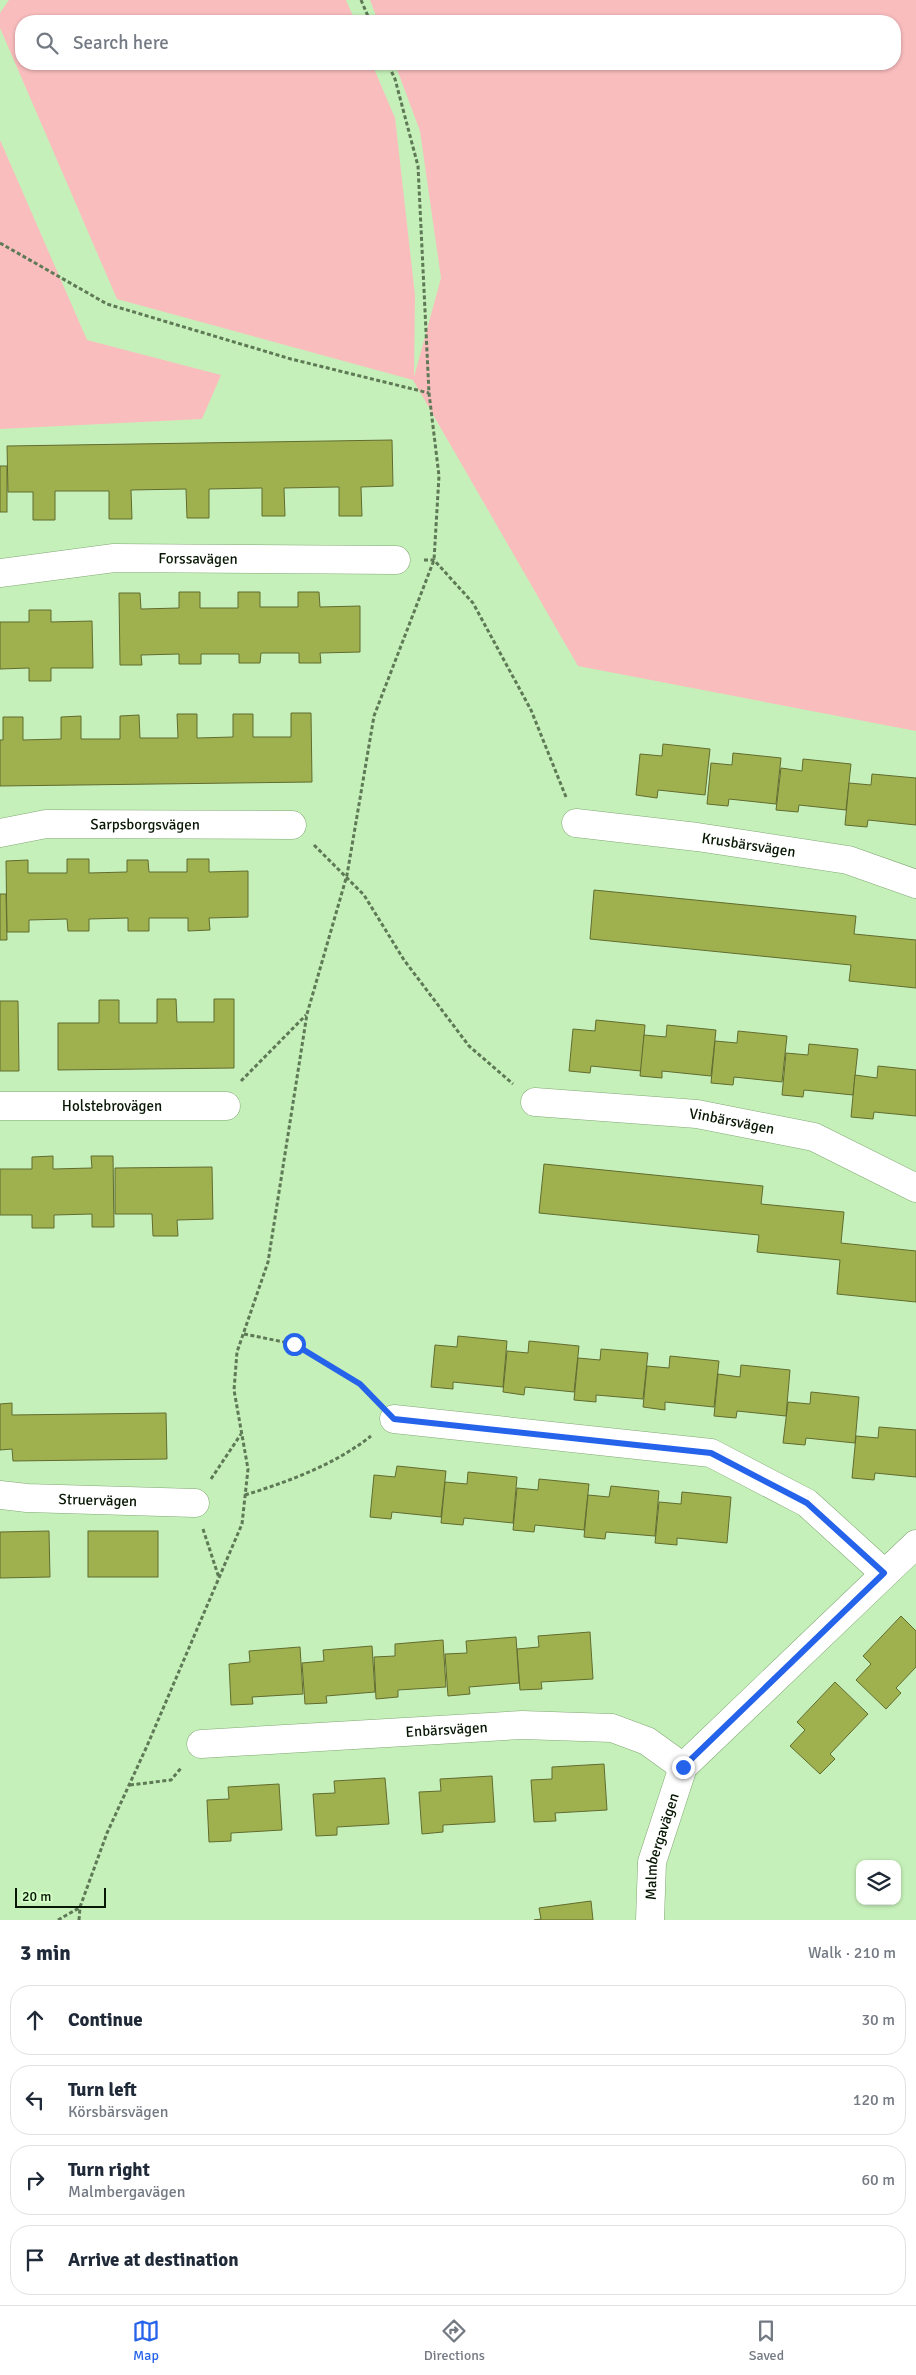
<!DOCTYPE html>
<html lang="en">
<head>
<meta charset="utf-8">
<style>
	:root { --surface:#fff; --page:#f6f6f7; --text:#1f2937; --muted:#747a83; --line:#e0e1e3; --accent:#2563eb }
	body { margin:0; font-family:Signika,sans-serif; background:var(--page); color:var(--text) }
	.controls { position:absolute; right:15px; bottom:15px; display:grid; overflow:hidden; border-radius:10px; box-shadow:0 1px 4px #0004 }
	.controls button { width:45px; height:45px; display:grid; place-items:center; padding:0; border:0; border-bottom:1px solid var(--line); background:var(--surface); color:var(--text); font:25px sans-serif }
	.scale { position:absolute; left:15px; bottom:12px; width:91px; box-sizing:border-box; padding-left:5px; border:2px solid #081704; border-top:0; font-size:14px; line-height:18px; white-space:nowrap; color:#081704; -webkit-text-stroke:4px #d3fec6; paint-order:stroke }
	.stop { position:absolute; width:15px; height:15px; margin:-11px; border:4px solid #2563eb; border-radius:50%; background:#fff }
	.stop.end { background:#2563eb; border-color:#fff; box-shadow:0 1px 5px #0008 }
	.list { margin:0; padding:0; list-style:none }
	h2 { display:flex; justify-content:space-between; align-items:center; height:65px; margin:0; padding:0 20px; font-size:21px }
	h2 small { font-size:16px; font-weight:400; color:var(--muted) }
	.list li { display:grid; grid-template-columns:32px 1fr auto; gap:15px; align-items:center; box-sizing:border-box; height:70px; margin:0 10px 10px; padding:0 10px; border:1px solid var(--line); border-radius:20px }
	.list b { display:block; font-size:19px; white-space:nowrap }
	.list p { margin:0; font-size:16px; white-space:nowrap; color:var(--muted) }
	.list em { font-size:16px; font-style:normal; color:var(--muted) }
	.icon { flex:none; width:28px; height:28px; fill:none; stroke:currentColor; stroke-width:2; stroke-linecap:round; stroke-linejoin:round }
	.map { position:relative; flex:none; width:916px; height:1920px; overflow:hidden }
	.search { position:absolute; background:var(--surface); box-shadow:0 1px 4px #0004; left:15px; right:15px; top:15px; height:55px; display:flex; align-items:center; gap:12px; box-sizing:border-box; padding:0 18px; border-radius:20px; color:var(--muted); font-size:19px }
	.sheet { height:385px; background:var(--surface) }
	nav { display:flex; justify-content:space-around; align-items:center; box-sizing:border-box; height:70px; border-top:1px solid var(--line); background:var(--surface); font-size:14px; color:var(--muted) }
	nav a { display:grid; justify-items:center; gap:2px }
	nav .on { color:var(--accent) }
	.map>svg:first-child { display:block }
</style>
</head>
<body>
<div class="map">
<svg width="916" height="1920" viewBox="0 0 916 1920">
	<rect width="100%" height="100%" fill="#c6f0b9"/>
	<!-- green -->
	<g fill="#fabdbe">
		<polygon points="9,0 346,0 355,21 21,21 21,64 372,64 395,118 415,295 414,377 441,278 420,131 395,64 895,64 895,21 378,21 370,0 916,0 916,731 578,666 413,380 117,299 0,28 0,13"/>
		<polygon points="0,140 87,340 221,375 202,419 0,429"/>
	</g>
	<!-- building -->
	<g fill="#9fb14f" stroke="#616c2f">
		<polygon points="392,440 393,486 361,487 362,516 339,516 339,487 284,488 285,516 262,516 262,488 209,489 209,518 187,518 186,489 131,490 132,519 109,519 109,491 55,491 55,520 33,520 33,492 8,492 7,446"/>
		<rect x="0" y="466" width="7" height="46"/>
		<polygon points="179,592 200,592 200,608 238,608 238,592 260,592 260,607 298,607 298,592 319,592 320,607 360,606 360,652 320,653 321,663 299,663 299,653 261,653 260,663 239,663 239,654 201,654 201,664 179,664 179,654 141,655 142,665 120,665 119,593 140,593 141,609 179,608"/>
		<polygon points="29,610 51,610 51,622 92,621 93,668 51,668 51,681 29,681 29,668 0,669 0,622 29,622"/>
		<polygon points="291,713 311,713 312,782 0,786 0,740 3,740 3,717 23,717 23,740 61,739 61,717 81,716 81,739 120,739 120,716 139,715 140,738 178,738 177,714 197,714 197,738 233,737 233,714 253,714 253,737 291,737"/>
		<polygon points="663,744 710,749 705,795 658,790 657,798 636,795 640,754 662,756"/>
		<polygon points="733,753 781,758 776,804 729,799 728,806 707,804 711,763 732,765"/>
		<polygon points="803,759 851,764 846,810 799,805 798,812 776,810 781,768 802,771"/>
		<polygon points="872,774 916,778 916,825 868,820 867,827 845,825 849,783 871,785"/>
		<polygon points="67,859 89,859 89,873 127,872 127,860 148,860 149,872 187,872 187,859 209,859 209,872 248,871 248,917 209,918 210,930 188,931 188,918 149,918 149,931 128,931 128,918 89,919 89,931 68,931 67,919 29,920 29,932 7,932 6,861 28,860 28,873 67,873"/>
		<polygon points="594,890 856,916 854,934 916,940 916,988 849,981 851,965 590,939"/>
		<polygon points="0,894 6,894 7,940 0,940"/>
		<polygon points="157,999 176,999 177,1022 214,1022 214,999 234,999 234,1068 58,1070 58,1023 99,1023 99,1000 119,1000 119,1023 157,1023"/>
		<polygon points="0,1001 18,1001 19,1071 0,1071"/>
		<polygon points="596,1020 645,1025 641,1071 591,1066 590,1073 569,1071 573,1029 595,1031"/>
		<polygon points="667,1025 716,1030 711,1076 662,1071 662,1078 640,1076 644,1035 666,1037"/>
		<polygon points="738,1031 787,1036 782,1082 734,1077 733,1085 711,1083 715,1041 737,1043"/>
		<polygon points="809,1044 858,1049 853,1095 804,1090 803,1097 782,1095 786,1053 808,1055"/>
		<polygon points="878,1066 916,1070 916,1116 874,1112 873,1119 851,1117 855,1075 877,1078"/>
		<polygon points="53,1156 53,1169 92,1168 91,1156 113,1156 114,1227 92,1227 92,1214 54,1215 54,1228 32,1228 32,1215 0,1215 0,1169 32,1169 32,1157"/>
		<polygon points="544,1164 763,1186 761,1204 844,1212 841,1243 916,1251 916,1302 837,1294 840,1260 757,1252 759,1235 539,1213"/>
		<polygon points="212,1167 213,1219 177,1220 178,1236 153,1236 152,1214 115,1214 115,1168"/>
		<polygon points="458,1336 507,1341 503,1387 453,1382 453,1389 431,1387 435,1345 457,1347"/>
		<polygon points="529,1341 579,1346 574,1392 525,1387 524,1395 503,1392 507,1351 528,1353"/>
		<polygon points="601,1349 648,1353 643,1399 596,1395 596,1402 574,1400 578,1358 600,1360"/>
		<polygon points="670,1356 719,1361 714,1407 665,1402 665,1410 643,1407 647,1366 669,1368"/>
		<polygon points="741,1365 790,1370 786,1416 737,1411 736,1418 714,1416 718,1374 740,1377"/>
		<polygon points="811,1392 859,1397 855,1443 806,1438 805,1445 783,1443 788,1402 810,1404"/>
		<polygon points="12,1403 12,1415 166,1413 167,1459 13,1461 12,1449 0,1450 0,1404"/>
		<polygon points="879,1427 916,1430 916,1477 875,1473 874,1480 852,1478 856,1436 878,1438"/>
		<polygon points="397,1466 446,1471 441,1517 392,1512 391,1519 370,1517 374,1475 395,1477"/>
		<polygon points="468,1472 517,1477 513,1523 464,1518 463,1525 441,1523 445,1482 467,1484"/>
		<polygon points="539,1479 589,1484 584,1530 535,1525 534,1532 513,1530 517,1488 538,1490"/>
		<polygon points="611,1486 659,1491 655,1536 606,1532 605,1539 584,1537 588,1495 609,1497"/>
		<polygon points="682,1492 731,1497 727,1543 677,1538 677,1545 655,1543 659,1502 681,1504"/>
		<polygon points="49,1531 50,1577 0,1578 0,1532"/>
		<rect x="88" y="1531" width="70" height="46"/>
		<polygon points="901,1616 916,1631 916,1667 896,1688 901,1693 886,1709 856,1680 871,1664 863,1656"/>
		<polygon points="590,1632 593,1679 541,1682 542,1689 520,1690 517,1649 539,1647 538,1636"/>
		<polygon points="516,1637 519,1683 469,1687 470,1694 448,1696 445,1654 467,1653 466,1641"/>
		<polygon points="443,1640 446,1687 398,1690 398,1697 376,1699 374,1657 395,1656 395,1644"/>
		<polygon points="372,1646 375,1692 326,1696 327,1703 305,1704 302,1663 324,1661 323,1650"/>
		<polygon points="300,1647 303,1694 252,1697 253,1704 231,1705 229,1664 250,1662 249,1651"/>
		<polygon points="835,1682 868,1714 830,1754 835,1759 820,1774 790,1746 805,1730 797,1722"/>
		<polygon points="604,1764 607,1810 555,1813 556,1821 534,1822 531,1780 552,1779 552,1767"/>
		<polygon points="492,1776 495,1822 443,1825 443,1832 422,1834 419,1792 441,1791 440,1779"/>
		<polygon points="385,1778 389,1824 337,1827 337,1835 316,1836 313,1794 335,1793 334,1781"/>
		<polygon points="279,1784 282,1830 231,1833 231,1841 209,1842 207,1800 229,1799 228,1787"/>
		<polygon points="591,1901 593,1920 534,1920 541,1919 539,1908"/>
	</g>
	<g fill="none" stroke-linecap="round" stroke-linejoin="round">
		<defs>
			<g id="minor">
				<path id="s1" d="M 0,573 L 114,558 L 396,560"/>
				<path id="s2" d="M 576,823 L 697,837 L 848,860 L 916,884"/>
				<path id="s3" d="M 0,833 L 46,824 L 292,825"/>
				<path id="s4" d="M 535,1102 L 697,1114 L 814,1137 L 916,1188"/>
				<path id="s5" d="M 0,1106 L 226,1106"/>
				<polyline points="394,1419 711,1453 807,1503 884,1573"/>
				<path id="s6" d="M 0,1495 L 27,1498 L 195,1503"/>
				<path id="s7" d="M 201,1744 L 522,1725 L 612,1728 L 647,1741 L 683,1767"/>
				<path id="s8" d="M 650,1920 L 652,1862 L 683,1767 L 916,1544"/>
			</g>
		</defs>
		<!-- minor casing -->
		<use href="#minor" stroke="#80a874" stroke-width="29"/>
		<!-- path -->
		<g stroke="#5e7956" stroke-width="3" stroke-dasharray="4 2.5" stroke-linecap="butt">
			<polyline points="361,0 370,21"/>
			<polyline points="0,243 107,304 291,359 429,393"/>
			<polyline points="424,560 434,560 473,603 531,710 566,797"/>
			<polyline points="314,845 364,895 404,960 469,1046 513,1084"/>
			<polyline points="241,1081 306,1015"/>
			<polyline points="244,1334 294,1344 360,1384 374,1399"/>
			<polyline points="211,1479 241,1434"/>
			<path d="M 245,1495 C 290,1481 334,1465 371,1436"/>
			<polyline points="203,1529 219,1578"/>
			<polyline points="130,1785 171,1780 182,1767"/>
			<polyline points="58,1920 79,1908"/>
			<polyline points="79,1920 80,1907 107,1833 147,1746 242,1524 248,1469 234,1390 237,1352 268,1262 307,1014 347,875 374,716 434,560 439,476 429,393 418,166 395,79 388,64"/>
		</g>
		<!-- minor -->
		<use href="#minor" stroke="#fff" stroke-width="28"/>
	</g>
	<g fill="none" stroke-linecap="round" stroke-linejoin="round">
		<!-- route -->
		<polyline stroke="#2563eb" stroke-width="6" points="294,1344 360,1384 394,1419 711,1453 807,1503 884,1573 683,1767"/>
	</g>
	<g text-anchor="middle" stroke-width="4.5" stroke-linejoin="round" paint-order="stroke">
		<!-- street labels -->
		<g font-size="15" fill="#081704" stroke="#d3fec6">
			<text dy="5" stroke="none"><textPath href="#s1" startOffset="199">Forssavägen</textPath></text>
			<text dy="5" stroke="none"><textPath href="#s3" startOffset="146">Sarpsborgsvägen</textPath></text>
			<text dy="5" stroke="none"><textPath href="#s2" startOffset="174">Krusbärsvägen</textPath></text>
			<text dy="5" stroke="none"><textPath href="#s5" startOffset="112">Holstebrovägen</textPath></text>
			<text dy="5" stroke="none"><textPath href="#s4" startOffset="198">Vinbärsvägen</textPath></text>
			<text dy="5" stroke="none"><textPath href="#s6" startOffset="98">Struervägen</textPath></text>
			<text dy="5" stroke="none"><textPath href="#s7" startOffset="246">Enbärsvägen</textPath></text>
			<text dy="5" stroke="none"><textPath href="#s8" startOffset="75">Malmbergavägen</textPath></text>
		</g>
	</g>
</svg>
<div class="controls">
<button><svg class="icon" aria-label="layers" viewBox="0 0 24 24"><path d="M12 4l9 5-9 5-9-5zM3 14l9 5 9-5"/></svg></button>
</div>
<div class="scale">20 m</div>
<div class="stop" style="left:294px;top:1344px"></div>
<div class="stop end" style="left:683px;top:1767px"></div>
<div class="search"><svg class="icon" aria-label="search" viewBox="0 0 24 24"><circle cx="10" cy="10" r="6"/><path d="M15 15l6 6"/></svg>Search here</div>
</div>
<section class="sheet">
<h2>3 min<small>Walk · 210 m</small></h2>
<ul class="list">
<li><svg class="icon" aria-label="ahead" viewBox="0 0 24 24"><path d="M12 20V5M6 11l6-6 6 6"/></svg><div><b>Continue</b></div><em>30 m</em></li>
<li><svg class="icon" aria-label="left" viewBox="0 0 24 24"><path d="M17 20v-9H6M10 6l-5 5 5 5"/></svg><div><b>Turn left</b><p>Körsbärsvägen</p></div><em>120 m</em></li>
<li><svg class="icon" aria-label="right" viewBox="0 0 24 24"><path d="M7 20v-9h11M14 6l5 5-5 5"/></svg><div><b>Turn right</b><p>Malmbergavägen</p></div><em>60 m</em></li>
<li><svg class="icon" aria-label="arrive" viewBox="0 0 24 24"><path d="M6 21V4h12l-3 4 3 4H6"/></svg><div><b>Arrive at destination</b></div></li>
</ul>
</section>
<nav>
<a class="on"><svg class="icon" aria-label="map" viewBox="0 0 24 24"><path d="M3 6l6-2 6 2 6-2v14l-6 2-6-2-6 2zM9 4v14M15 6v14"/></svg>Map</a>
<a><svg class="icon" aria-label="directions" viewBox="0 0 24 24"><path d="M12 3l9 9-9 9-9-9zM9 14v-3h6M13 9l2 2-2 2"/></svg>Directions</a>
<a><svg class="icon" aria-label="saved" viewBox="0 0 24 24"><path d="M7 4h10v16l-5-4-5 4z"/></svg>Saved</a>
</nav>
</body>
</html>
